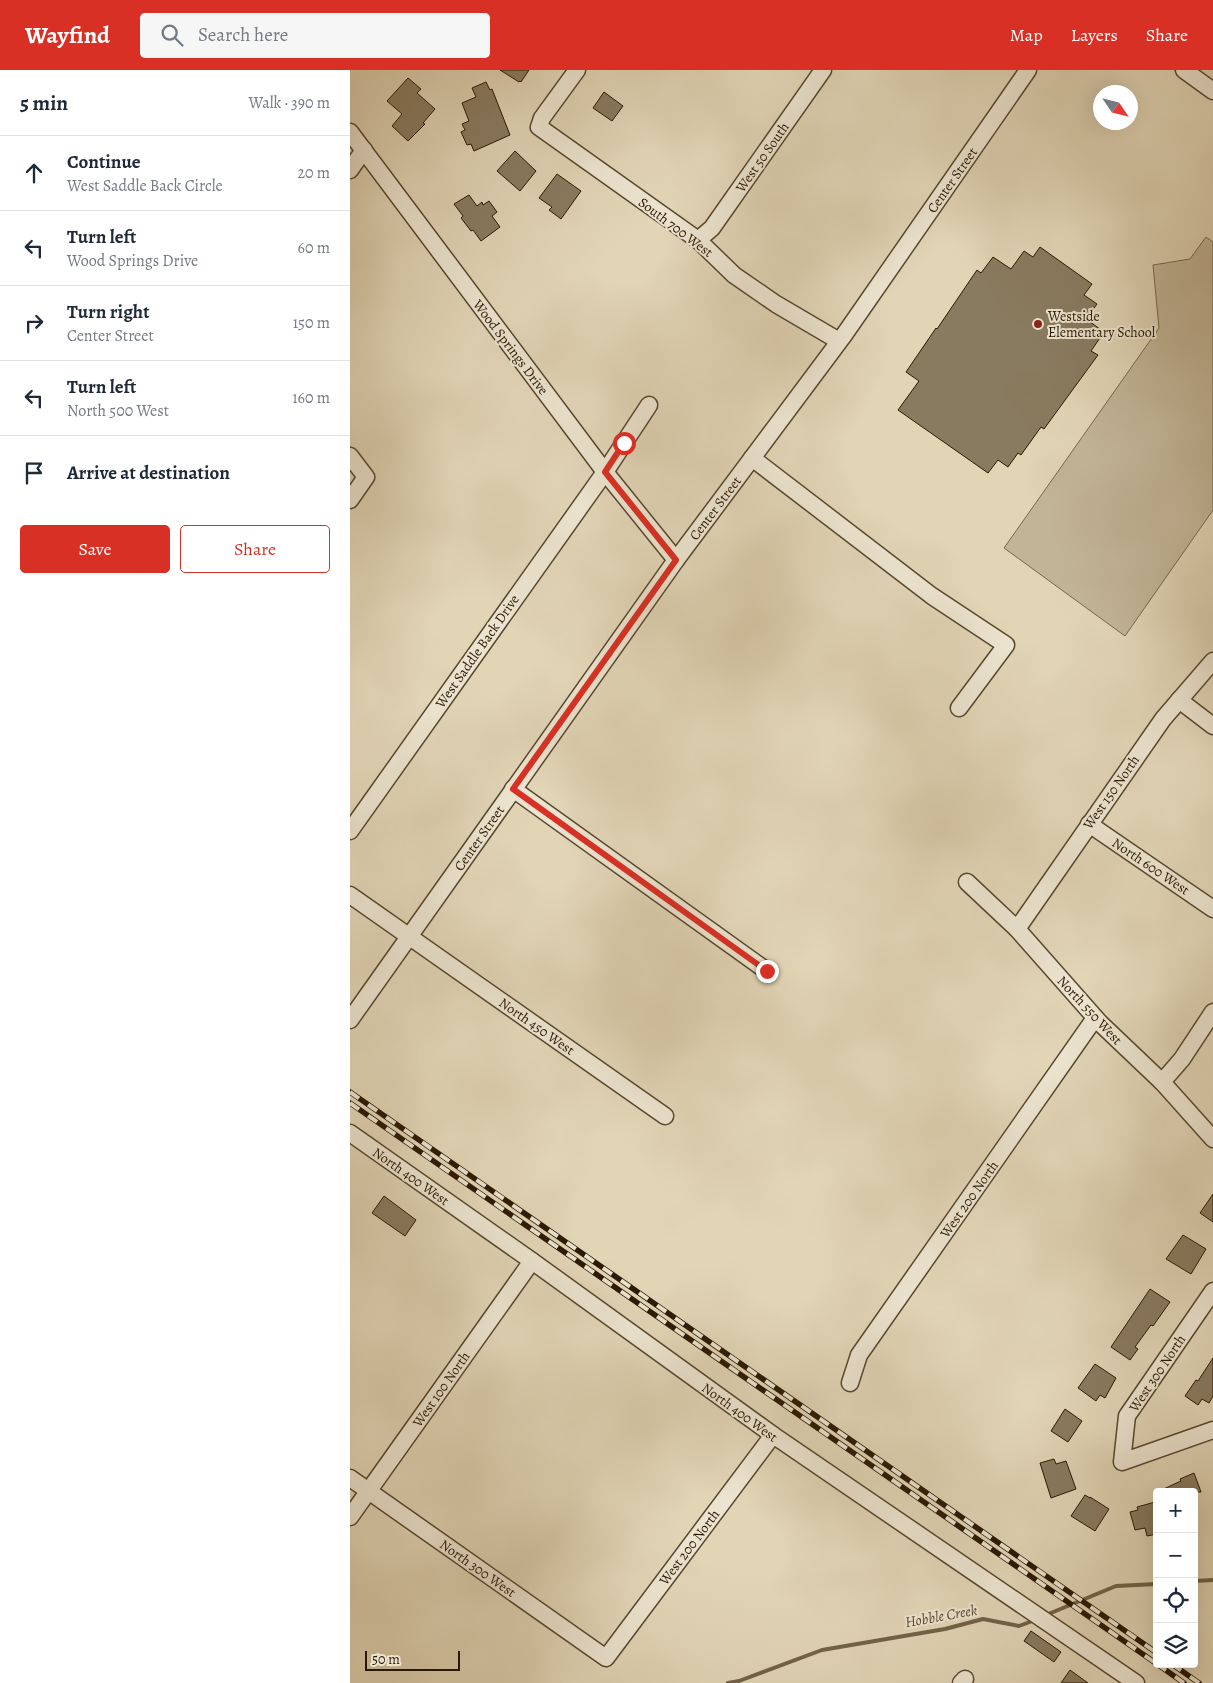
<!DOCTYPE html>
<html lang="en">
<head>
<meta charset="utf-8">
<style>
	:root { --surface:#fff; --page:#f6f6f7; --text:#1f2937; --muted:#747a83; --line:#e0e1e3; --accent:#d93025 }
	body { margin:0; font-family:Alegreya,serif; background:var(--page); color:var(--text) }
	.controls { position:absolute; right:15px; bottom:15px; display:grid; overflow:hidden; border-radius:5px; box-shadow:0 5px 20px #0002 }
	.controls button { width:45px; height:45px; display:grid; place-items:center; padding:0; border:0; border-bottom:1px solid var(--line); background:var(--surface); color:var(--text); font:25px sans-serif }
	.compass { position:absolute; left:743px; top:15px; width:45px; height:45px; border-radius:50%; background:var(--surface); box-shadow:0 5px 20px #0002; rotate:125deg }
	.scale { position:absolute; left:15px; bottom:12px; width:95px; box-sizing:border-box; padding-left:5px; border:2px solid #2a1902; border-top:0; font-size:14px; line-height:18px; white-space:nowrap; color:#2a1902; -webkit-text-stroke:4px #ece4d0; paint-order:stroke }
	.stop { position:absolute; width:15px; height:15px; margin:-11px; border:4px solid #d93025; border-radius:50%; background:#fff }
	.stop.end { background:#d93025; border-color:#fff; box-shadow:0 1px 5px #0008 }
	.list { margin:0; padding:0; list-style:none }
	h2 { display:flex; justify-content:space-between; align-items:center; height:65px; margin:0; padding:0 20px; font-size:21px }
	h2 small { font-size:16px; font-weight:400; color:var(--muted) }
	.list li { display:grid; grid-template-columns:32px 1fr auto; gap:15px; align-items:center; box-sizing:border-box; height:75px; padding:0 20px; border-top:1px solid var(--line) }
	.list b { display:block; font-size:19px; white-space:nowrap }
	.list p { margin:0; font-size:16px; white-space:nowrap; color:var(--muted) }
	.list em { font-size:16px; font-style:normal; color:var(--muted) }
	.actions { display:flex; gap:10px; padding:15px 20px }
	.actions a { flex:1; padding:11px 0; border:1px solid var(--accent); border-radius:5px; text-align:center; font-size:18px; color:var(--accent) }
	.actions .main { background:var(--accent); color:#fff }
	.icon { flex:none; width:28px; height:28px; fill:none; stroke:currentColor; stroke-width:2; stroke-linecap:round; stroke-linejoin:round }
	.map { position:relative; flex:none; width:863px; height:1613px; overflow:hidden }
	header { display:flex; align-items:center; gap:30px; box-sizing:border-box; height:70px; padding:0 25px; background:var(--accent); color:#fff }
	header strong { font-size:24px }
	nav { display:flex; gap:28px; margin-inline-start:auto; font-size:18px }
	.search { width:350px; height:45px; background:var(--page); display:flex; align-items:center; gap:12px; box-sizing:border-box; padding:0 18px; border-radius:5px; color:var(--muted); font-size:19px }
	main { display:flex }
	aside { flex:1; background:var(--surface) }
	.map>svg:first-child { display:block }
</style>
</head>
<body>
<header>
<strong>Wayfind</strong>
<div class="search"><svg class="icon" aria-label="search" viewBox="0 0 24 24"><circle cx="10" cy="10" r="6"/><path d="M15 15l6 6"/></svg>Search here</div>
<nav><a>Map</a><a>Layers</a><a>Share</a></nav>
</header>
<main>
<aside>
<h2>5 min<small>Walk · 390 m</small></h2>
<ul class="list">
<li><svg class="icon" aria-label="ahead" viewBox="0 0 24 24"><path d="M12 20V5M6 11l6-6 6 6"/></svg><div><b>Continue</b><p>West Saddle Back Circle</p></div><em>20 m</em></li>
<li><svg class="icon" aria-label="left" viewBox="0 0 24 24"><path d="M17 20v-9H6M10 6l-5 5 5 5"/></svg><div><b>Turn left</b><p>Wood Springs Drive</p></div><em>60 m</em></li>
<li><svg class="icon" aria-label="right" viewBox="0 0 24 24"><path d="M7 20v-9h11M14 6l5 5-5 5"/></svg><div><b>Turn right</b><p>Center Street</p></div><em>150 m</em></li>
<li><svg class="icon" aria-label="left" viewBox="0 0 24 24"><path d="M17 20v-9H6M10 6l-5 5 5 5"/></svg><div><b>Turn left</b><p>North 500 West</p></div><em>160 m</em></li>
<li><svg class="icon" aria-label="arrive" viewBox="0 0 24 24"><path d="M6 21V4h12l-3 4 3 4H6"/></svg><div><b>Arrive at destination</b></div></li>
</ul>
<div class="actions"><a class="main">Save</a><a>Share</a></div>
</aside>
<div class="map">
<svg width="863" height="1613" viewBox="0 0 863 1613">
	<rect width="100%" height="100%" fill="#e1d5b6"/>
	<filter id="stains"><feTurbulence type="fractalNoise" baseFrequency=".004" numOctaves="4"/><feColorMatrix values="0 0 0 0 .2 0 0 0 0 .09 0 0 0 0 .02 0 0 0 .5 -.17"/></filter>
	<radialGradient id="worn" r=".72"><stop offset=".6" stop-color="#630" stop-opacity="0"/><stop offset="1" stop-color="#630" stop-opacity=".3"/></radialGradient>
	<!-- green -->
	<polygon fill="#c2b597" stroke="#76674c" points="856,167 863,172 863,440 775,566 654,478 809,258 803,195 840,189"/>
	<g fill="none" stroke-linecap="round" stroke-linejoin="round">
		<!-- stream -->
		<g stroke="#736349" stroke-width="4">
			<polyline points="844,1511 863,1510"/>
			<polyline points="696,1545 766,1516 807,1514"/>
			<polyline points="378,1613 389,1611 472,1580 595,1559 633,1549 669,1556 685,1550"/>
		</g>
	</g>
	<!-- building -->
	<g fill="#897b60" stroke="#2a1902">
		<polygon points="150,0 179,0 171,12 170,11 169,12"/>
		<polygon points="58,8 71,19 67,23 85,39 73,53 75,54 58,71 42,56 52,44 37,31"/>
		<polygon points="136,12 140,20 142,19 160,65 124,81 121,74 117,75 111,62 115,60 112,54 119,51 112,33 126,27 122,18"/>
		<polygon points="254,22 273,36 262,51 243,38"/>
		<polygon points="165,81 186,101 170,121 147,101"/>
		<polygon points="207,104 231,121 211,149 199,140 202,137 189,128"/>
		<polygon points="119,125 127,136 132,132 133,135 139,131 147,142 142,146 150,157 131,171 123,160 121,161 111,148 113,146 104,134"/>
		<polygon points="690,177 742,214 734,225 747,234 736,249 754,262 741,281 748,285 694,359 691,357 671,385 668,383 658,397 648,390 638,403 548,340 569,311 556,302 586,258 587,259 627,200 631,203 643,187 661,199 674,181 683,187"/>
		<polygon points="863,1124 863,1152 850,1143"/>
		<polygon points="34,1126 66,1150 55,1166 22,1143"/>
		<polygon points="833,1165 856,1179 841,1204 816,1189"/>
		<polygon points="800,1219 820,1232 803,1256 801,1255 785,1277 788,1279 780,1290 761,1277"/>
		<polygon points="863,1288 863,1326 859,1333 852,1329 848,1335 835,1326 846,1310 848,1311"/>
		<polygon points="745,1294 766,1308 755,1328 750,1325 746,1331 728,1318"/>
		<polygon points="715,1339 732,1351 718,1372 701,1361"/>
		<polygon points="704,1389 706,1394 716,1391 726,1419 701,1428 690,1393"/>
		<polygon points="844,1403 851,1422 807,1422 831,1411 830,1409"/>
		<polygon points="735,1425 740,1428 740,1427 759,1439 745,1461 721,1446"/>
		<polygon points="805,1432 807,1440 807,1464 797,1466 795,1458 785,1460 780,1442 788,1440 787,1437"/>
		<polygon points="681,1561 711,1582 704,1592 674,1571"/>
		<polygon points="720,1600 738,1613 711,1613"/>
	</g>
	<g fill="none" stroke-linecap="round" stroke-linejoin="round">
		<defs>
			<g id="minor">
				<polyline points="227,0 192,48 189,57 348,170 384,205 426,234 489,271"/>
				<polyline points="834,0 863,21"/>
				<polyline points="0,62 255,402 326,490"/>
				<polyline points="0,100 14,80"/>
				<polyline points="348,170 362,158 473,0"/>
				<polyline points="0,386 16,407 0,430"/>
				<polyline points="402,388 582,526 656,575 609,638"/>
				<polyline points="829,630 863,656"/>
				<polyline points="163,719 417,901"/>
				<polyline points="739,754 863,839"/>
				<polyline points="0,761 255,402 299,335"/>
				<polyline points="617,812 667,859 750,953 812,1012 863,1069"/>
				<polyline points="0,825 315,1046"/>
				<polyline points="667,859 813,649 863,591"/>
				<polyline points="0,950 326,490 494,265 678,0"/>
				<polyline points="812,1012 832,989 863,942"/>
				<polyline points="0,1063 182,1191 423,1365 786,1613"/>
				<polyline points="863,1221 777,1346 772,1392 863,1360"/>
				<polyline points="500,1313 509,1285 745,948"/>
				<polyline points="0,1408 256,1588 423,1365"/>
				<polyline points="0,1447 182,1191"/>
				<polyline points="611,1613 615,1609"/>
			</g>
		</defs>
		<!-- minor casing -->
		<use href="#minor" stroke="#58482f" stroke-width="19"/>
		<!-- minor -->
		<use href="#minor" stroke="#ece4d0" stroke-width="16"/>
		<defs>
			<g id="rail">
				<polyline points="0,1022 807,1583"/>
				<polyline points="0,1033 807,1594"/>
				<polyline points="807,1594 834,1613"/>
				<polyline points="822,1594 849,1613"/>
			</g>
		</defs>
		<!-- rail casing -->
		<use href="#rail" stroke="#2a1902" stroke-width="5.5"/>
		<!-- rail -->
		<use href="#rail" stroke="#ece4d0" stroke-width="4" stroke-dasharray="11" stroke-linecap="butt"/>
	</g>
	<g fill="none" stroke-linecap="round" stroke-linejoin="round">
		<!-- route -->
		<polyline stroke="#d93025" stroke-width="6" points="274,373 255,402 326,490 163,719 417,901"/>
	</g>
	<!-- markers -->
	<circle fill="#8f2418" stroke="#ece4d0" stroke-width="2" cx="688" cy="254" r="5"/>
	<g text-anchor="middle" stroke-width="4" stroke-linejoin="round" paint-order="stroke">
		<!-- street labels -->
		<g font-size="14" fill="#2a1902" stroke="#ece4d0">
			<text transform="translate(412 87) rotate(-55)" y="5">West 50 South</text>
			<text transform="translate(602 110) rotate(-55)" y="5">Center Street</text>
			<text transform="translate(326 157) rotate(37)" y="5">South 700 West</text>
			<text transform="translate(161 277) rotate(53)" y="5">Wood Springs Drive</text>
			<text transform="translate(365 438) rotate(-53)" y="5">Center Street</text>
			<text transform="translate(127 581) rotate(-55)" y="5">West Saddle Back Drive</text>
			<text transform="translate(761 722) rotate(-55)" y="5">West 150 North</text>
			<text transform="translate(129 768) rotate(-55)" y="5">Center Street</text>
			<text transform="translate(801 796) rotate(34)" y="5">North 600 West</text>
			<text transform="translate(740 940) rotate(47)" y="5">North 550 West</text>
			<text transform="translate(187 956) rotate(35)" y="5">North 450 West</text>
			<text transform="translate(61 1106) rotate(35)" y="5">North 400 West</text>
			<text transform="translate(619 1129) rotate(-55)" y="5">West 200 North</text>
			<text transform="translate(807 1303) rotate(-56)" y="5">West 300 North</text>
			<text transform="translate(91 1319) rotate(-55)" y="5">West 100 North</text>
			<text transform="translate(390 1342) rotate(36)" y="5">North 400 West</text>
			<text transform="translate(339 1477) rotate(-53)" y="5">West 200 North</text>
			<text transform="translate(128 1498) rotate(35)" y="5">North 300 West</text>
		</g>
		<!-- poi labels -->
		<g font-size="14" fill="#2a1902" stroke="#ece4d0" text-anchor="start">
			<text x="698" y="251">Westside<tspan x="698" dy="16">Elementary School</tspan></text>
		</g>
		<!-- water labels -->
		<g font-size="15" font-style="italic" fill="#5a4b32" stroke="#ece4d0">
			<text transform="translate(591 1546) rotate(-10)" y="5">Hobble Creek</text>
		</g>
	</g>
	<rect width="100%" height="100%" filter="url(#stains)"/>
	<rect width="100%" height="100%" fill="url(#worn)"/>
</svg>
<div class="controls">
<button>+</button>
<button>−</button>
<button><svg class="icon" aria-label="locate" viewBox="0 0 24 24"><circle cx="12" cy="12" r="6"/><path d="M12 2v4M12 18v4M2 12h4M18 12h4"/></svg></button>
<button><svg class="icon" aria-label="layers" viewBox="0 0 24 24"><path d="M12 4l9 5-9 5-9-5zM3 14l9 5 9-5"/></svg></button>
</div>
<svg class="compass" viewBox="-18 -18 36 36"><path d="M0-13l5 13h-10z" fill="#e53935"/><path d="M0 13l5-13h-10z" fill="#747a83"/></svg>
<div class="scale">50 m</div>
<div class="stop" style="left:274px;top:373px"></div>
<div class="stop end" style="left:417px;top:901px"></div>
</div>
</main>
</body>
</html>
